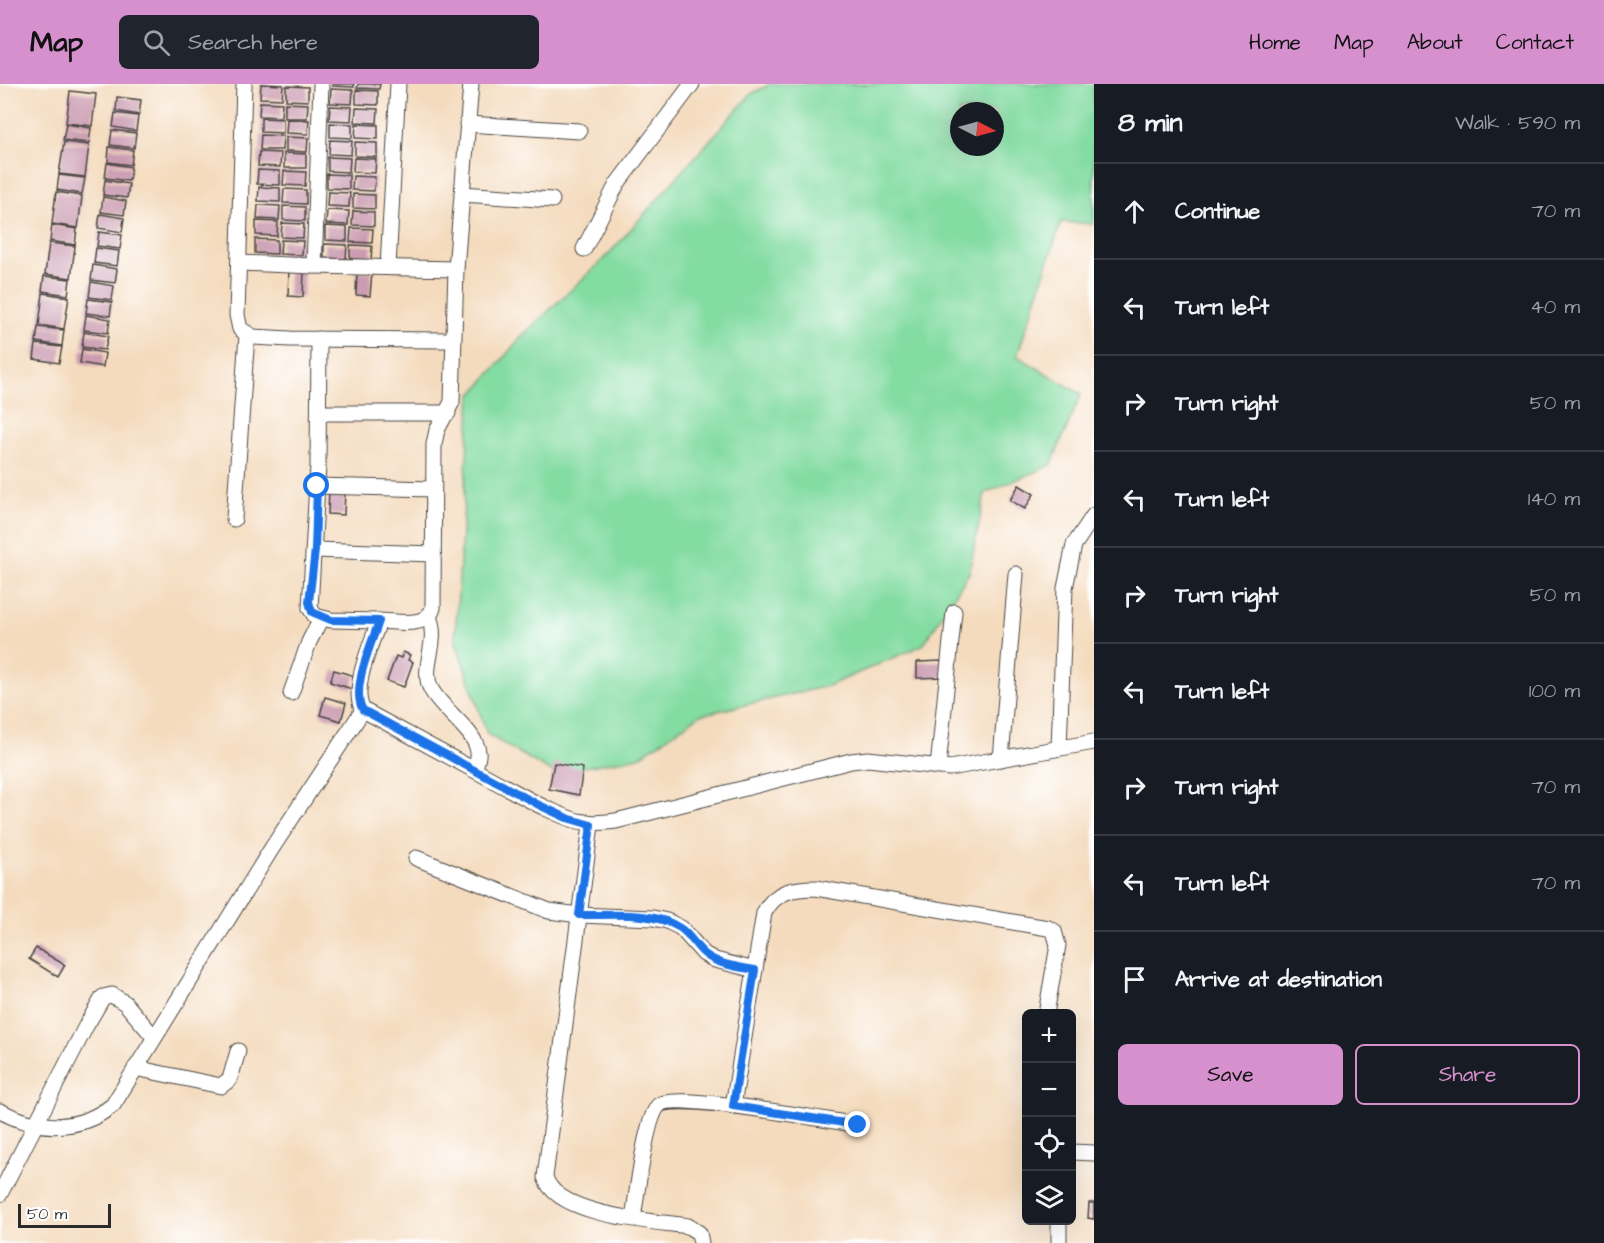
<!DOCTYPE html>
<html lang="en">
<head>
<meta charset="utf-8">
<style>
	:root { --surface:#171b24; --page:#20242c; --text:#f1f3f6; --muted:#9ea1a6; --line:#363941; --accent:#d690ce }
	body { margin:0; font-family:"Architects Daughter",sans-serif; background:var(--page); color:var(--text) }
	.controls { position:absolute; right:18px; bottom:18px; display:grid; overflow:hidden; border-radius:9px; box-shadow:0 6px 24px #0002 }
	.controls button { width:54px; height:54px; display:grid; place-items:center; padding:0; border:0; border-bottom:2px solid var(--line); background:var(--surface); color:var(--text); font:30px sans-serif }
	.compass { position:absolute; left:950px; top:18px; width:54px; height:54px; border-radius:50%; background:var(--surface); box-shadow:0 6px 24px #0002; rotate:96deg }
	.scale { position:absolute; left:18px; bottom:15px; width:93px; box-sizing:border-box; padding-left:6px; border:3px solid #2b2b2b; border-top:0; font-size:16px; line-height:21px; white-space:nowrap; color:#2b2b2b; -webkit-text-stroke:4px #fff; paint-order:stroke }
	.stop { position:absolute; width:18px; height:18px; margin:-14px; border:4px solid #1a73e8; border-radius:50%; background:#fff }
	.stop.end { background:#1a73e8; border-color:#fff; box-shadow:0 2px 6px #0008 }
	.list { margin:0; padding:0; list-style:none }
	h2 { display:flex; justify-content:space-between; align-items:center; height:78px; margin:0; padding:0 24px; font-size:26px }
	h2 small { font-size:20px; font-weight:400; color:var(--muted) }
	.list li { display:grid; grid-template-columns:39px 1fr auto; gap:18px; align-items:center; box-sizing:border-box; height:96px; padding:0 24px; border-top:2px solid var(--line) }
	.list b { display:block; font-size:22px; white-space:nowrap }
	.list em { font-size:20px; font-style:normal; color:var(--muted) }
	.actions { display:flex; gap:12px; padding:18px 24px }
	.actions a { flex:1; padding:14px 0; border:2px solid var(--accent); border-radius:9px; text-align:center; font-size:21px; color:var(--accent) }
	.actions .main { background:var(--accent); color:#111 }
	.icon { flex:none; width:33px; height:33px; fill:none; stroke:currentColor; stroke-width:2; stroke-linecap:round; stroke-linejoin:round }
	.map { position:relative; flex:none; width:1094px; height:1159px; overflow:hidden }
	header { display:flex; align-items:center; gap:36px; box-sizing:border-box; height:84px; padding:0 30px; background:var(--accent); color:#111 }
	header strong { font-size:28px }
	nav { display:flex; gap:33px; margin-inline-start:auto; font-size:21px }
	.search { width:420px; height:54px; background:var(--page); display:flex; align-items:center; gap:15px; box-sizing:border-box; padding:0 21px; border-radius:9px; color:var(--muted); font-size:22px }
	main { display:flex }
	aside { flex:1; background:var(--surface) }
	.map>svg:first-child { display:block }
</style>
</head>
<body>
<header>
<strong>Map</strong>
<div class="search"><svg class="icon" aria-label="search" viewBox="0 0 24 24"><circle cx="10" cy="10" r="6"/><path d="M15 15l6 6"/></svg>Search here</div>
<nav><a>Home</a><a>Map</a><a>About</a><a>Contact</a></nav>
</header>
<main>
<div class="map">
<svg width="1094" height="1159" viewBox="0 0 1094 1159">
	<rect width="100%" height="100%" fill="#fff"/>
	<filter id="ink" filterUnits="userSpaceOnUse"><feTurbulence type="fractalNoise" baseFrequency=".0167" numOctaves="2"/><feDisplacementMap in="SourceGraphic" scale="12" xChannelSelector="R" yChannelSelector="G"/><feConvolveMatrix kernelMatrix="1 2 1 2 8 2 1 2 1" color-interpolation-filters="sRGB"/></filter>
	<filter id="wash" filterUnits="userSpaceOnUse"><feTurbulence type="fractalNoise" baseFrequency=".008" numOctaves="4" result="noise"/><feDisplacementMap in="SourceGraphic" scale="24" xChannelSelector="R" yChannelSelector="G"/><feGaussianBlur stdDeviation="1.35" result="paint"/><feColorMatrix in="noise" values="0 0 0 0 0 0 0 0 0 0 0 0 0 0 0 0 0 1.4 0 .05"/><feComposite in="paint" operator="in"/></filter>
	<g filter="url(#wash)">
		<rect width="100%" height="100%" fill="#f4dbbe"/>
		<!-- green -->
		<path fill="#83dca2" stroke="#578466" stroke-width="1.5" fill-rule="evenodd" d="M 770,0 L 1094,0 L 1094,140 L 1061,138 L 1017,272 L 1081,310 L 1051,381 L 985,409 L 969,489 L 923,561 L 828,602 L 700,631 L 639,673 L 553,689 L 487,650 L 455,555 L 471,312 L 522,252 L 608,171 L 751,10 ZM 959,27 L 995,27 L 995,63 L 959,63 Z"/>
		<g id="blocks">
			<!-- building -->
			<g fill="#ca9bb1">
				<polygon points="261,0 283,1 282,15 260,14"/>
				<polygon points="332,0 354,0 354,3 332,2"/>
				<polygon points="358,0 380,0 379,5 357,4"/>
				<polygon points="286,2 308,3 308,17 286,16"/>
				<polygon points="331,5 353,6 352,20 330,19"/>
				<polygon points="356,6 378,7 378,21 356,20"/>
				<polygon points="70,7 96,10 92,42 66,39"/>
				<polygon points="117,13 141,16 139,31 116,27"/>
				<polygon points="260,18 282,19 281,33 259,32"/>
				<polygon points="285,19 308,20 307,34 285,34"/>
				<polygon points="330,22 352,23 351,37 329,36"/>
				<polygon points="356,24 378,25 377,39 355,38"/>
				<polygon points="115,29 138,32 136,47 113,43"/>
				<polygon points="261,34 283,35 283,49 261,48"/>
				<polygon points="287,35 309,36 308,50 286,49"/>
				<polygon points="330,39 352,40 352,54 330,53"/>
				<polygon points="66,40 91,44 89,59 63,56"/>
				<polygon points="356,40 378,41 378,55 355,54"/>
				<polygon points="112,46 136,49 134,64 110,61"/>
				<polygon points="261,51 283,52 282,66 260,66"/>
				<polygon points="286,53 308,54 307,68 286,67"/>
				<polygon points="330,56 352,57 351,71 329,70"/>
				<polygon points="64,58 89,61 85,93 59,90"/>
				<polygon points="355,58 377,59 377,73 355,72"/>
				<polygon points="109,63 133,66 131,81 108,78"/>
				<polygon points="259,68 281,69 280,83 258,82"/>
				<polygon points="284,69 306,70 306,84 284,84"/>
				<polygon points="328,73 350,74 349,88 328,87"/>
				<polygon points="354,74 376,75 375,89 353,88"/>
				<polygon points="107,79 131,83 129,97 105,94"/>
				<polygon points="258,86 280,87 280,101 257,100"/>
				<polygon points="284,87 306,88 305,102 283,101"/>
				<polygon points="327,90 349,91 349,105 327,104"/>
				<polygon points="59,91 85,94 82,110 57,106"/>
				<polygon points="353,92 375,93 374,107 352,106"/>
				<polygon points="105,96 129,100 127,114 103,111"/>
				<polygon points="259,103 280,104 280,118 258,117"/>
				<polygon points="284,105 306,106 306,120 283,119"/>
				<polygon points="56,108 82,112 78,144 52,140"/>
				<polygon points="328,108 350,109 349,123 327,122"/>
				<polygon points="353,110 375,111 375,125 353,124"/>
				<polygon points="103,113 126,117 124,131 101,128"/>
				<polygon points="258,121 280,122 279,136 257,135"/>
				<polygon points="283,122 305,123 305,137 283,136"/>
				<polygon points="327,126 349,127 348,141 326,140"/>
				<polygon points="353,127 374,128 374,142 352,141"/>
				<polygon points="100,130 124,134 122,148 98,144"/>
				<polygon points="256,137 278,138 277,152 256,151"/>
				<polygon points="282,139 304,140 303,154 281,153"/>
				<polygon points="52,141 77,145 75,161 50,157"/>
				<polygon points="325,142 347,143 347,157 325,156"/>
				<polygon points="351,144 373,145 372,159 350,158"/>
				<polygon points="99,148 122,151 120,165 97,162"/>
				<polygon points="255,155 277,156 277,170 255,169"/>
				<polygon points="281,156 303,157 302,171 280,170"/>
				<polygon points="49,159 75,162 71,194 45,190"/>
				<polygon points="324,160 347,161 346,175 324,174"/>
				<polygon points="350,161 372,162 371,176 350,175"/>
				<polygon points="96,164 119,167 117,182 94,179"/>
				<polygon points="93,181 117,185 115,199 91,196"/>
				<polygon points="289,185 304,186 303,213 288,212"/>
				<polygon points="357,187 372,188 370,212 356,211"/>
				<polygon points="44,192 70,195 68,211 42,207"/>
				<polygon points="91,198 114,202 112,216 89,213"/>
				<polygon points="43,209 69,213 64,245 39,241"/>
				<polygon points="88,215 112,218 110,232 86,229"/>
				<polygon points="86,231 110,235 108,249 84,246"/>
				<polygon points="38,243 64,246 62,262 36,258"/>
				<polygon points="84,248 108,252 105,266 82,263"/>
				<polygon points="36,260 62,263 59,279 34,275"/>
				<polygon points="82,265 105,269 103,283 80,279"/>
				<polygon points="1019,401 1034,410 1025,425 1010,416"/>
				<polygon points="329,405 345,406 344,431 328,430"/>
				<polygon points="403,568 410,571 408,576 413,578 404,603 387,597 396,572 401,574"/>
				<polygon points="942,577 943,593 917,594 917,578"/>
				<polygon points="334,586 355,592 352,605 330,598"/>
				<polygon points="325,613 346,619 341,637 320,631"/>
				<polygon points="554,679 583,684 579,711 549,705"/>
				<polygon points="36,864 65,881 58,893 29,875"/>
				<polygon points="1089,1119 1094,1119 1094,1135 1088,1134"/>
			</g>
		</g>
	</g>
	<g filter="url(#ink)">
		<use href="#blocks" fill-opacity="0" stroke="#494541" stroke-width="1.5"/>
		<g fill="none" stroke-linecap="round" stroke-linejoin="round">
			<defs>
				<g id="minor">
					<polyline points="244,0 237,231 240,245 253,253 290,255 453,256"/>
					<path d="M 471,0 L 456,185 L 452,318 L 437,346 L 434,360 L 433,524 C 427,545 396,537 379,537 C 372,559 350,605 363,626 L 539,721 C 571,736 580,742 616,737 L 851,677 L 868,675 L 950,684 L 1094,658"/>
					<polyline points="467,40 579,47"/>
					<polyline points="462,110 552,116"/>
					<polyline points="584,165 617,100 692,0"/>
					<polyline points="239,179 314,182 321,0"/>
					<polyline points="314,182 456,185"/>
					<polyline points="388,183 398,0"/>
					<polyline points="319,255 318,382 310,524 315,532 331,536 379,537"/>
					<polyline points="320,329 448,329"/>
					<polyline points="317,402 433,405"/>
					<polyline points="234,435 247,251"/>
					<polyline points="315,466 433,470"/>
					<path d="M 429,533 C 440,558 420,584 431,605 C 441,625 476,647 478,668 C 479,674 476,680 474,686"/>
					<polyline points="291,609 309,558 321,534"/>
					<polyline points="1059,664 1065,504 1074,461 1094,431"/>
					<polyline points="1001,675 1016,490"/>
					<polyline points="938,683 954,528"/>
					<path d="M 591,741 L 545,1093 C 556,1132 653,1137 688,1142 L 699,1149 L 701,1159"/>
					<polyline points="416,774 549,827 579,831 653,834 667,837 681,844 704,870 715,876 755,886"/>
					<polyline points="135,984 221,1002 230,995 238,967"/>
					<path d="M 733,1022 L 764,829 C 775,807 793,804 816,804 L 1048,844 L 1054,847 L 1058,861 L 1046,930"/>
					<path d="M 0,1027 C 37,1047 79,1048 113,1021 L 272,764 L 363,626"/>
					<polyline points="1072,1068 1094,1069"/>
					<polyline points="0,1110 86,942 103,913 112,911 125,919 154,953"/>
					<path d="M 633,1134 C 637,1111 645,1037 658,1022 C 670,1007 831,1037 858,1041"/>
					<polyline points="1059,1159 1059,1136"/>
				</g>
			</defs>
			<!-- minor casing -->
			<use href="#minor" stroke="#494541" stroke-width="17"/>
			<!-- minor -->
			<use href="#minor" stroke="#fff" stroke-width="15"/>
		</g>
	</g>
	<g fill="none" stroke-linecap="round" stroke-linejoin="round" filter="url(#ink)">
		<!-- route -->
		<path stroke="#1a73e8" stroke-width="8" d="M 317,402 L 315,466 L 309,518 L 312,528 L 331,536 L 379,537 C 372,559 350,606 363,626 L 539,721 L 567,734 L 591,741 L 579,831 C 610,832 652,826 680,844 C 691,851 696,864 706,871 C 719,881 739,883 755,886 L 733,1022 L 858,1041"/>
	</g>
</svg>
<div class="controls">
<button>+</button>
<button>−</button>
<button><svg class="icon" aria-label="locate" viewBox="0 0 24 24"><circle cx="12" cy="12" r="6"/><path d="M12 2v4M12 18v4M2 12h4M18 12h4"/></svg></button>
<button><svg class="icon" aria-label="layers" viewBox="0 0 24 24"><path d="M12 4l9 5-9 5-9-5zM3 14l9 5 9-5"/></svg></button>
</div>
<svg class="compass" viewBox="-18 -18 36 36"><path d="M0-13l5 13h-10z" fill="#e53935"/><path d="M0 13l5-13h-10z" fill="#9ea1a6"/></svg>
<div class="scale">50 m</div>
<div class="stop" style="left:317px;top:402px"></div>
<div class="stop end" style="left:858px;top:1041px"></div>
</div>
<aside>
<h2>8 min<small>Walk · 590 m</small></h2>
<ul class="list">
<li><svg class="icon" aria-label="ahead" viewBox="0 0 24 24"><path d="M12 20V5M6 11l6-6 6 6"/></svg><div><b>Continue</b></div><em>70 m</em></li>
<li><svg class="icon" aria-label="left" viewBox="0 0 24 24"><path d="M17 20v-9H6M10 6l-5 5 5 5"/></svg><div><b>Turn left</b></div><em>40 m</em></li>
<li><svg class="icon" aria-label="right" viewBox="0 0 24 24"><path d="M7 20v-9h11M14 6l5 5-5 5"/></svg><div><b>Turn right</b></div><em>50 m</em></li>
<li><svg class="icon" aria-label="left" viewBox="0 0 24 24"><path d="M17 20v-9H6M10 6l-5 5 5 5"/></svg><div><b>Turn left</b></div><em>140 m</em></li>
<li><svg class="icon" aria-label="right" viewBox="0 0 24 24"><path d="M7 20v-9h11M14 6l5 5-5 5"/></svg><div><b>Turn right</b></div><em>50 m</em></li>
<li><svg class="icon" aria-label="left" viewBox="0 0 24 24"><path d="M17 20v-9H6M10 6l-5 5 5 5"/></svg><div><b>Turn left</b></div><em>100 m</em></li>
<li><svg class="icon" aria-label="right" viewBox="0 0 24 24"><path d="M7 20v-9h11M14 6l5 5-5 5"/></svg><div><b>Turn right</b></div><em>70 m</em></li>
<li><svg class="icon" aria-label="left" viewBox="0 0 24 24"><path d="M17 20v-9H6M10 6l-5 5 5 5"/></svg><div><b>Turn left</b></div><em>70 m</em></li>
<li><svg class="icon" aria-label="arrive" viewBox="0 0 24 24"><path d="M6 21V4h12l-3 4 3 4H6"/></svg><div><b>Arrive at destination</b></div></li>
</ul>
<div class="actions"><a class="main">Save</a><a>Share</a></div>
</aside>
</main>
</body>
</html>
